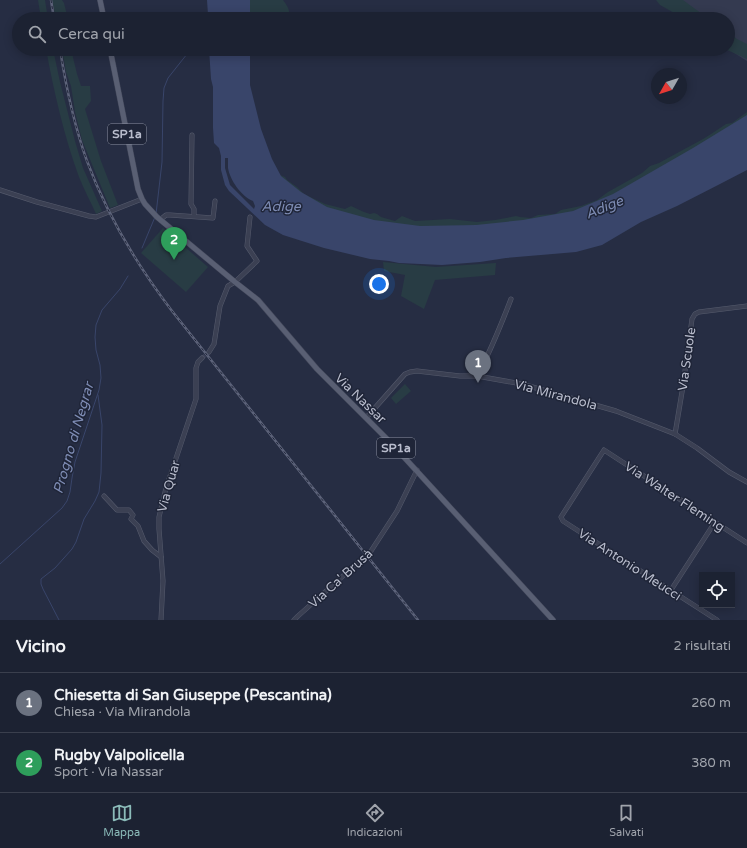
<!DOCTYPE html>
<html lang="it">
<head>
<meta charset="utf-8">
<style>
	:root { --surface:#1c2232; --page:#252a3a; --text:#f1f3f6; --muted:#a0a4ac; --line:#3a3f4d; --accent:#8bbbb9 }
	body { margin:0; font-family:"Varela Round",sans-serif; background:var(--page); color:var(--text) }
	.controls { position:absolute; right:12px; bottom:12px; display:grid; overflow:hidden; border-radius:0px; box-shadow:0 2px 10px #0003 }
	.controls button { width:36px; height:36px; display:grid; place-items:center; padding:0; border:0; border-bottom:1px solid var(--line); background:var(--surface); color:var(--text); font:20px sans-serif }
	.compass { position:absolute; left:651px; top:68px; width:36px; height:36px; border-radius:50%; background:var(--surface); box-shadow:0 2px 10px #0003; rotate:231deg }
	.you { position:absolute; left:379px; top:284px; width:14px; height:14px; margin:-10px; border:3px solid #fff; border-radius:50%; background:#1a73e8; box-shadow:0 0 0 6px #1a73e833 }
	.badge { display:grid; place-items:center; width:26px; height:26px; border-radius:50%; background:var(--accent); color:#fff; font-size:13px; font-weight:700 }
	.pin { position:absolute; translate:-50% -33px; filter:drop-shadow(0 1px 2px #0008) }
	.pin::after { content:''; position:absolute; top:21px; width:14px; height:12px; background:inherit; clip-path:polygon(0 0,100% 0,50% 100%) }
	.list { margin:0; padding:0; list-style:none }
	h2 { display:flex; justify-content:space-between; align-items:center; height:52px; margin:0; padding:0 16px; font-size:17px }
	h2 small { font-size:13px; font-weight:400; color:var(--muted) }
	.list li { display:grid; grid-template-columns:26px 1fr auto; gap:12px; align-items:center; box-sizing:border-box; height:60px; padding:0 16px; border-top:1px solid var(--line) }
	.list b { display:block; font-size:15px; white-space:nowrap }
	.list p { margin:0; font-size:13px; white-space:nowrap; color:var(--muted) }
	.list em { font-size:13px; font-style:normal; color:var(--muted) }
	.icon { flex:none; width:22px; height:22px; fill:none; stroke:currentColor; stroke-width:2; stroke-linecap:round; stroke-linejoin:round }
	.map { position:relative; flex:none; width:747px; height:620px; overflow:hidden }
	.search { position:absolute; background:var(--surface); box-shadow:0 2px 10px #0003; left:12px; right:12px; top:12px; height:44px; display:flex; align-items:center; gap:10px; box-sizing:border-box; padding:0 14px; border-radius:22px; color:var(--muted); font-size:15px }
	.sheet { height:172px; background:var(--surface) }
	nav { display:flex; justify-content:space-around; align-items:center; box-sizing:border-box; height:56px; border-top:1px solid var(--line); background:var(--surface); font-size:11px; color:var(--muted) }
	nav a { display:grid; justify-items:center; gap:2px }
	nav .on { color:var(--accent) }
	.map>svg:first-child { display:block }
</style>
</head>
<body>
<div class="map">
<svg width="747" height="620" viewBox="0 0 747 620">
	<rect width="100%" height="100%" fill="#262d43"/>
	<!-- airport -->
	<polygon fill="#343a50" points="661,0 747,0 747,61 728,49 728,19 686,19"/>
	<!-- green -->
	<g fill="#283c44">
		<polygon points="38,0 45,0 48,19 41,19"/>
		<polygon points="52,0 62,0 64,3 68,19 56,19"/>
		<path d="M 247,0 L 283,0 C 289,8 289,9 290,19 L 267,19 L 266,16 L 249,15 Z"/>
		<polygon points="656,0 683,0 709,19 685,19 660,5"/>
		<polygon points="728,32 737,39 747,44 747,59 725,49 728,49"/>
		<path d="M 46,49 L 53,49 L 60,82 L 75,141 L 83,168 L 102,211 L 96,214 C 91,202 84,190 79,177 C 64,136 54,92 46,49 Z"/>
		<polygon points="62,49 71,49 77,74 81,86 90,86 91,101 85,109 101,161 118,205 110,208 82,140 75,112 71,86 66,72"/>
		<path d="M 747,112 L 747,119 L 629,186 C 622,188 616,193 612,199 L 532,224 L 385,228 L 300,199 L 280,175 L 285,177 L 287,180 L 297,187 L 304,194 L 325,204 L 345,209 L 351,206 L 364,212 L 370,214 L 374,213 L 377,214 L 381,217 L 395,221 L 402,216 L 415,221 L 450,219 L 477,222 L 495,220 L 516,216 L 520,217 L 531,218 L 538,215 L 555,214 L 561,210 L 581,206 L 597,200 L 608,192 L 642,173 L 650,166 L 659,163 L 668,158 L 703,139 L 711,134 L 726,124 L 732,123 Z"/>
		<polygon points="163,228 208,267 186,292 141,253"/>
		<polygon points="383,262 436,267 496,263 495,275 435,280 424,309 401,296 405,275 384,271"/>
		<polygon points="405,384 411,391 396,404 391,398"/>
	</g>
	<!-- water -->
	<g fill="#39456a" fill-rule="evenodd">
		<polygon points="207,0 250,0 250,19 207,19 208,15"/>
		<path d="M 209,49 L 250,49 L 250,85 L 261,129 L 272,159 L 281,176 L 301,192 L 327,207 L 374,220 L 420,226 L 476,225 L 523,220 L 573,211 L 613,194 L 693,148 L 747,115 L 747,170 L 720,184 L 677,206 L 641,222 L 602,245 L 576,252 L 506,258 L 480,262 L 442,265 L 399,263 L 389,261 L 370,259 L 324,248 L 283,235 L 265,225 L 229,191 L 225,185 L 221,170 L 221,156 L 219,148 L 214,143 L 213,128 L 213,87 L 211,79 ZM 225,158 L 228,158 C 228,161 228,165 228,168 C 230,180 241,196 253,201 L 255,206 L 254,209 L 230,185 L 225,168 Z"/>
	</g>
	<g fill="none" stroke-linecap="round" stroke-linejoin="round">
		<!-- stream -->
		<g stroke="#39456a" stroke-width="1">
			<polyline points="156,214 162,162 163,101 164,88 168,78 191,49"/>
			<polyline points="142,248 155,217"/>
			<polyline points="0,564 62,508 67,501 70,492 72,478 75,462 99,390 101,378 100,365 96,350 95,337 96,325 102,310 120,289 128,276"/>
			<polyline points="59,620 43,589 41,584 41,579 55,568 72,549 76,542 84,519 95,501 99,492 101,473 102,425 98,395"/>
		</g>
		<!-- minor-tunnel -->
		<polyline stroke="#3c4258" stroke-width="4" stroke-dasharray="4 2" stroke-linecap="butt" points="202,358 209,352"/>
		<defs>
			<g id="minor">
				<polyline points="192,135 191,204 194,209 194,216"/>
				<polyline points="0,190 37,202 89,216 96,217 142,199"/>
				<polyline points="160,220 166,215 170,215 213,218 215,201"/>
				<polyline points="209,352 214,344 220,306 228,286 235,282 257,261 247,246 250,217"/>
				<path d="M 477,376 C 491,351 501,325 511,299"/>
				<polyline points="366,418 405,374 410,372 417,371 460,376 477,376 522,384 616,411 675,434 697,448 729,472 747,482"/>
				<polyline points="675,434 683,386 692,319 695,314 699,312 747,306"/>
				<polyline points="104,496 117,510 129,510 133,515 131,519 138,526 144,541 152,550 161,557"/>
				<polyline points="671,590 715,522"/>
				<polyline points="161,620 163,581 159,529 159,517 166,488 196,399 196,368 198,362 202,358"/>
				<polyline points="294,620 298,616 371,551 397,511 417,470"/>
				<polyline points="717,620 563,521 561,517 604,450 747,543"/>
			</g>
			<g id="major">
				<polyline points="100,0 104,19"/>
				<polyline points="110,49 138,189 142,199 145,204 157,217 235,282 258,300 317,369 392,444 553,620"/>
			</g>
		</defs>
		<!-- minor casing -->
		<use href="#minor" stroke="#565b6d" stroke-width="5"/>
		<!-- major casing -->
		<use href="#major" stroke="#44495c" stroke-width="6"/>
		<!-- minor -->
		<use href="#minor" stroke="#3b4053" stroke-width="4"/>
		<!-- major -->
		<use href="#major" stroke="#595f73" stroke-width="5"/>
		<defs>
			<g id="rail">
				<polyline points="51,0 54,19"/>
				<path d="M 60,49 C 66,87 74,125 87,161 C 107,215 137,265 172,311 L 418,620"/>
			</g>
		</defs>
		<!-- rail casing -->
		<use href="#rail" stroke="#5d637a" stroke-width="2.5"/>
		<!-- rail -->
		<use href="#rail" stroke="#1f2538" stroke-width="1" stroke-dasharray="3" stroke-linecap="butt"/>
	</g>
	<g text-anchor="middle" stroke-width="3" stroke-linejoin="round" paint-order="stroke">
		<!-- shield labels -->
		<g fill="#1f2538" stroke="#8a8fa0" stroke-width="1">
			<rect x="108" y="124" width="38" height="20" rx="3"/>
			<rect x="377" y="438" width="38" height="20" rx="3"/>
		</g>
		<g font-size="12" font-weight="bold" fill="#b8bccc">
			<text x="127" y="138">SP1a</text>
			<text x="396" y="452">SP1a</text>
		</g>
		<!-- street labels -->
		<g font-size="13" fill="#b8bccc" stroke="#1f2538">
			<text transform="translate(686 359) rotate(-82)" y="5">Via Scuole</text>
			<text transform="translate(556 394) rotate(15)" y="5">Via Mirandola</text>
			<text transform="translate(361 398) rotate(44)" y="5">Via Nassar</text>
			<text transform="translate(168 486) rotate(-74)" y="5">Via Quar</text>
			<text transform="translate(675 496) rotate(33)" y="5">Via Walter Fleming</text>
			<text transform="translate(630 564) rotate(33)" y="5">Via Antonio Meucci</text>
			<text transform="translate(340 578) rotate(-42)" y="5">Via Ca' Brusà</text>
		</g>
		<!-- water labels -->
		<g font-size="14" font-style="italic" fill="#7e8cb4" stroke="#1f2538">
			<text x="281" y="211">Adige</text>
			<text transform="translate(604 207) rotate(-22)" y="5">Adige</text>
			<text transform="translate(73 438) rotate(-74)" y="5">Progno di Negrar</text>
		</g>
	</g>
</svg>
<div class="controls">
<button><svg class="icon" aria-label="locate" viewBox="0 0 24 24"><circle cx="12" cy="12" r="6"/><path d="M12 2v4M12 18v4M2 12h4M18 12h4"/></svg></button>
</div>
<svg class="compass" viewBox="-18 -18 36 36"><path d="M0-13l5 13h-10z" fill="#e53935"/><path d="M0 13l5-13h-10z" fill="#a0a4ac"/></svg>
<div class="you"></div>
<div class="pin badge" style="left:478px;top:383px;background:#6b7280">1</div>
<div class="pin badge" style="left:174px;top:260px;background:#2e9e5b">2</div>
<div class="search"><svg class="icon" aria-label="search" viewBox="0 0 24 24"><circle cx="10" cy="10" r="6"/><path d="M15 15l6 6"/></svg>Cerca qui</div>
</div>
<section class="sheet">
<h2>Vicino<small>2 risultati</small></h2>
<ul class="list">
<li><span class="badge" style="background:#6b7280">1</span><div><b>Chiesetta di San Giuseppe (Pescantina)</b><p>Chiesa · Via Mirandola</p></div><em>260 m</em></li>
<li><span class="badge" style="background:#2e9e5b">2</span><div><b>Rugby Valpolicella</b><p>Sport · Via Nassar</p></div><em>380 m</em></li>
</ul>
</section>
<nav>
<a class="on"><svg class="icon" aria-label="map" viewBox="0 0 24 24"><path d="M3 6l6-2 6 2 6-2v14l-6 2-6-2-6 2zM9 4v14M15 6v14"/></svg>Mappa</a>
<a><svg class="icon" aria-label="directions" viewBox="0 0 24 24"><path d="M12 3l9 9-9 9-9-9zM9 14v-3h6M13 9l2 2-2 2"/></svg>Indicazioni</a>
<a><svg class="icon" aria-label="saved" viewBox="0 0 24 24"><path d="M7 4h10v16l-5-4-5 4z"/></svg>Salvati</a>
</nav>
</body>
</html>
